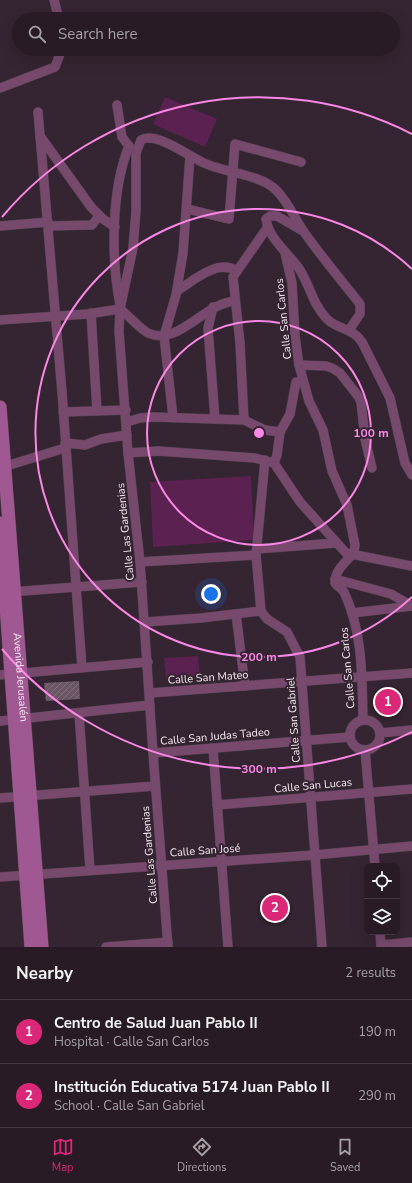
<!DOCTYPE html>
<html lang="en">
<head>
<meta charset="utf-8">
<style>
	:root { --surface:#281b25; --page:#30242d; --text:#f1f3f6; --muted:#a5a1a7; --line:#443942; --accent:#db2777 }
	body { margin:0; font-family:"Nunito Sans",sans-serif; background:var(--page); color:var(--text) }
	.controls { position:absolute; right:12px; bottom:12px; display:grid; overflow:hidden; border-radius:8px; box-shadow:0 4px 16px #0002 }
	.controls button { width:36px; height:36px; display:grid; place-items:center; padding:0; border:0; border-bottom:1px solid var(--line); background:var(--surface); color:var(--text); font:20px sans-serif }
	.you { position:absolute; left:211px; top:594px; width:14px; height:14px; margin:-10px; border:3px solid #fff; border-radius:50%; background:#1a73e8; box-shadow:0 0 0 6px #1a73e833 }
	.badge { display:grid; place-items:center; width:26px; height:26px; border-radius:50%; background:var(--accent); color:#fff; font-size:13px; font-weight:700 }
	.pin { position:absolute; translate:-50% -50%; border:2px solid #fff; box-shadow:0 1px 4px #0006 }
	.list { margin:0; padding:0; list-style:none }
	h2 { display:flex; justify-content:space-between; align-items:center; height:52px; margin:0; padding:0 16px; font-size:17px }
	h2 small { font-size:13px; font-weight:400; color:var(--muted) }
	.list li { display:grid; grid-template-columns:26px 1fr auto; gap:12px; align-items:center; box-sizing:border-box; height:64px; padding:0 16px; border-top:1px solid var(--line) }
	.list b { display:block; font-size:15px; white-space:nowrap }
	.list p { margin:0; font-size:13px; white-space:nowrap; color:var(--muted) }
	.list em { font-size:13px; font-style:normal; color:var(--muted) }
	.icon { flex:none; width:22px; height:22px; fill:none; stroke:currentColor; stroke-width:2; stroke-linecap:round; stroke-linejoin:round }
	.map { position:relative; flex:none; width:412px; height:947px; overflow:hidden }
	.search { position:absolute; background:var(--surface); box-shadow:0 4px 16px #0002; left:12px; right:12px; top:12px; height:44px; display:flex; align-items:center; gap:10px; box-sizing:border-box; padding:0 14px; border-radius:22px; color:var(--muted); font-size:15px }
	.sheet { height:180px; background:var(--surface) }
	nav { display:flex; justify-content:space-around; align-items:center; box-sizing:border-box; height:56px; border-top:1px solid var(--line); background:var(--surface); font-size:11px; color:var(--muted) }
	nav a { display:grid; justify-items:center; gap:2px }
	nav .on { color:var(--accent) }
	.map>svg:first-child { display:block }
</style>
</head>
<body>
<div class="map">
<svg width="412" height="947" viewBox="0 0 412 947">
	<defs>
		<pattern id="building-hatch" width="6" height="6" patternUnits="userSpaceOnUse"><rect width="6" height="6" fill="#6a5665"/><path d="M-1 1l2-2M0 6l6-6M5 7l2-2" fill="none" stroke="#806e7c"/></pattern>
	</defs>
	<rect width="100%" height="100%" fill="#352431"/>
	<!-- grass -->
	<g fill="#5b2151">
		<polygon points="165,97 217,119 205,147 153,124"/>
		<polygon points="251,476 254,540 153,547 150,482"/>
		<polygon points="198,656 200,678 166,679 164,658"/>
	</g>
	<!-- building -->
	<polygon fill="url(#building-hatch)" points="79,681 80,699 46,701 44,683"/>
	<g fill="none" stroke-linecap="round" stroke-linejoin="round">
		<defs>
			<g id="street">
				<polyline points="54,0 59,19"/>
				<polyline points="0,88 55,67 62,49"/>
				<polyline points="117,105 122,137 129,146"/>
				<polyline points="38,112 62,392 82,668"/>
				<polyline points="40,136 91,207 103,219 115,227"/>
				<polyline points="187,209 229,219 235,144 301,162"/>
				<polyline points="0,226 48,222"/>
				<polyline points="48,226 92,225 99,216"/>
				<path d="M 303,231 L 277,216 L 270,216 L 266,219 C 269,240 289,253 300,270 C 310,286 313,305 327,319 C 338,330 352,327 362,342 L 390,398 L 405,463 L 412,475"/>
				<path d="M 285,253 L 292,283 L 295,336 L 299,365 L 309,401 L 323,430 L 332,471 L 347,505 L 355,545 L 354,553 C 346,561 334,572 335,583 C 337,587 342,588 344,592 C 363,632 362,677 363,720"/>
				<path d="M 177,291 C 193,281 218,258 237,271"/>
				<path d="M 120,305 C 111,258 111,190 129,146"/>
				<polyline points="213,307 208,328 215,419"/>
				<polyline points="91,313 97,411"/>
				<path d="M 0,320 L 88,314 L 120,309 C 128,315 140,329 148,333 C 178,347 204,303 235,301"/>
				<polyline points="299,365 326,366 332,368 340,373 358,396 361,402 365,439 372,468"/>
				<polyline points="63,412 126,410"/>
				<polyline points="173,417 164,336 176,295 183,253 190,156"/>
				<polyline points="244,420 240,343 233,277 267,228"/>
				<polyline points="127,422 140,418 153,417 244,420 265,430 280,432"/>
				<polyline points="65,443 85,445 101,439 127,435"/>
				<polyline points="128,453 158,451 255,458 274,463 300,502 346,553 412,566"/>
				<polyline points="265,460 256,555 261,611 267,619 287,632 300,657 322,947"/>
				<polyline points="274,463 277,455 280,432 290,414 296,382"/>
				<polyline points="0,468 65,448"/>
				<polyline points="257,549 336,543"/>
				<polyline points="140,562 256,555"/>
				<polyline points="335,579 391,594 412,606"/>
				<polyline points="10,592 142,582"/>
				<polyline points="352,613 412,606"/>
				<polyline points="236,614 245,686"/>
				<polyline points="145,622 201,618 261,611"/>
				<polyline points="0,675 148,662"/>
				<polyline points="150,693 412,673"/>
				<polyline points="79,713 90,870"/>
				<circle cx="365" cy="735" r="15"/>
				<polyline points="0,721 150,705"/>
				<polyline points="380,733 412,730"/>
				<polyline points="213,748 228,947"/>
				<polyline points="365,750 375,866"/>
				<polyline points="153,753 350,737"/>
				<polyline points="0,798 155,786"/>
				<polyline points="217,805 412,789"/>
				<polyline points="0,877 314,855 412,846"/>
				<polyline points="380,932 381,947"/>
				<polyline points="381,945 412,942"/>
				<polyline points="106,947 168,942"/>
				<path d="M 168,947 L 153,753 L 140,562 L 128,453 L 119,331 L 120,309 L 133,248 L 136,211 L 136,153 L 141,140 C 156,131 188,156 204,163 C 225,173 261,174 277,191 C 288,202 295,219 304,232 C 321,256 341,280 360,304 L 360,314 L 349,330"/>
			</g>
			<g id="secondary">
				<path id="s1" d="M 0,407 L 42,947"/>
				<polyline points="0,523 31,947"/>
			</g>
		</defs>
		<!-- street casing -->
		<use href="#street" stroke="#50404c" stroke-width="10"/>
		<!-- secondary casing -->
		<use href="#secondary" stroke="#50404c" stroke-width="14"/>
		<!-- street -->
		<use href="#street" stroke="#76496d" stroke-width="9"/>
		<!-- secondary -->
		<use href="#secondary" stroke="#a05893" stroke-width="13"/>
	</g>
	<!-- distance rings -->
	<g fill="none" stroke="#fb87e6" stroke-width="2">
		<circle cx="259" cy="433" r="112"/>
		<path d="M412 597A224 224 0 1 1 412 269"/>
		<path d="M412 732A336 336 0 0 1 2 649M2 217A336 336 0 0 1 412 134"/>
	</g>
	<g text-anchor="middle" stroke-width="4" stroke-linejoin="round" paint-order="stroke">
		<!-- street labels -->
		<g font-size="11" fill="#f5eaf2" stroke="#352431">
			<text transform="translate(283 319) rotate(-96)" y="4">Calle San Carlos</text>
			<text transform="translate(125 532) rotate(-96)" y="4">Calle Las Gardenias</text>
			<text transform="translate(347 668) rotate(-95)" y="4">Calle San Carlos</text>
			<text dy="4" stroke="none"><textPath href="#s1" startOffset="271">Avenida Jerusalén</textPath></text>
			<text transform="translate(208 677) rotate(-4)" y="4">Calle San Mateo</text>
			<text transform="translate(293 720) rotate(-94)" y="4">Calle San Gabriel</text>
			<text transform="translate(215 736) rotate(-5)" y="4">Calle San Judas Tadeo</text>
			<text transform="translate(313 785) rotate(-5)" y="4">Calle San Lucas</text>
			<text transform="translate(205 850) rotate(-4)" y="4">Calle San José</text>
			<text transform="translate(149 855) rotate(-95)" y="4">Calle Las Gardenias</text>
		</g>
	</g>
	<circle cx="259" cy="433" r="6" fill="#fb87e6" stroke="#352431" stroke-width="2"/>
	<g font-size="12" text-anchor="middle" font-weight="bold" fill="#fb87e6" stroke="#352431" stroke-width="4" stroke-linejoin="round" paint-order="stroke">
		<text x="371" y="437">100 m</text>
		<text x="259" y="661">200 m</text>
		<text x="259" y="773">300 m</text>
	</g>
</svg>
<div class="controls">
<button><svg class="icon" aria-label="locate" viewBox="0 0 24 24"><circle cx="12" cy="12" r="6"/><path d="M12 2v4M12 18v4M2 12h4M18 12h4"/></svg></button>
<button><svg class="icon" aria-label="layers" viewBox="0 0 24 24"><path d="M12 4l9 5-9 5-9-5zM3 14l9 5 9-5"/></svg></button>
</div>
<div class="you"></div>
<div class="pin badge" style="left:388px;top:702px">1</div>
<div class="pin badge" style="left:275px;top:908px">2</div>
<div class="search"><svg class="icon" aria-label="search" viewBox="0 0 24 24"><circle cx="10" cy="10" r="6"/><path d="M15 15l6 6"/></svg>Search here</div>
</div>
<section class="sheet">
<h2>Nearby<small>2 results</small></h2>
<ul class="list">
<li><span class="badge">1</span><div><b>Centro de Salud Juan Pablo II</b><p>Hospital · Calle San Carlos</p></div><em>190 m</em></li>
<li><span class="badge">2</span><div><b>Institución Educativa 5174 Juan Pablo II</b><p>School · Calle San Gabriel</p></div><em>290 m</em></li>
</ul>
</section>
<nav>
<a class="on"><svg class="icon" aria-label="map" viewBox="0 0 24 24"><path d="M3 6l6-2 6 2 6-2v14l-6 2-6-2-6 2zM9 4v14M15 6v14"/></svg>Map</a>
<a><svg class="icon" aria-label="directions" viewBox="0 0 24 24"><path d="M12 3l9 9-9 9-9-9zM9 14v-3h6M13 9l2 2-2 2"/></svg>Directions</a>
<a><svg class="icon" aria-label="saved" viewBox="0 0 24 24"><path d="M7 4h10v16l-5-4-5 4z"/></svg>Saved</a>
</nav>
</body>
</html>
